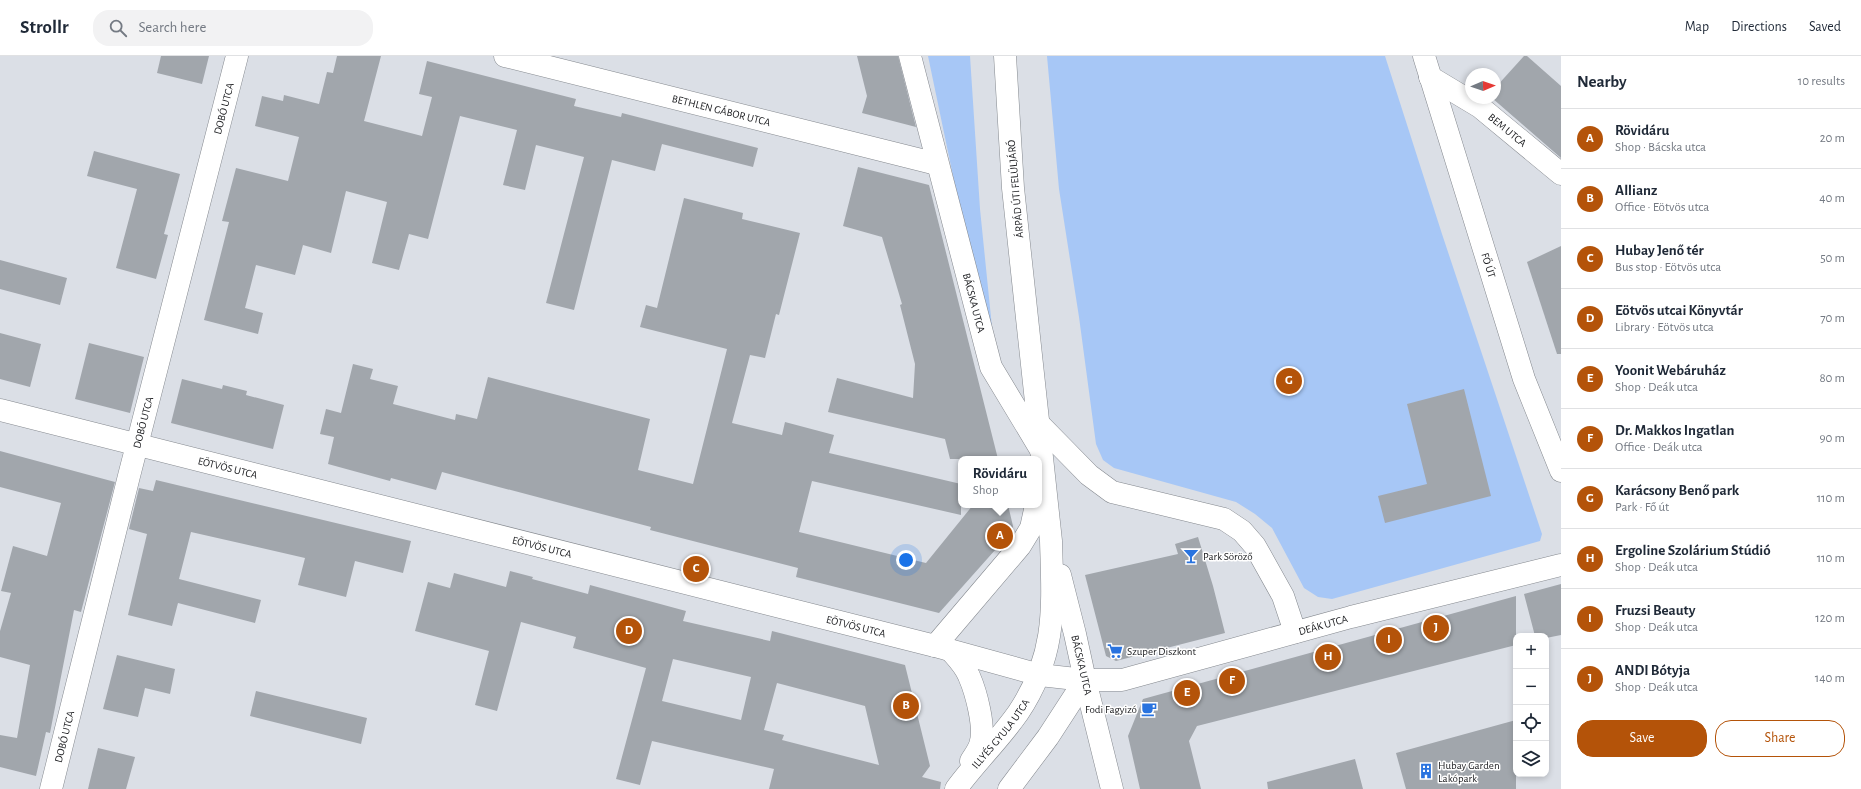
<!DOCTYPE html>
<html lang="en">
<head>
<meta charset="utf-8">
<style>
	:root { --surface:#fff; --page:#f2f2f3; --text:#1f2937; --muted:#747a83; --line:#e0e1e3; --accent:#b45309 }
	body { margin:0; font-family:"Alegreya Sans",sans-serif; background:var(--page); color:var(--text) }
	.controls { position:absolute; right:12px; bottom:12px; display:grid; overflow:hidden; border-radius:8px; box-shadow:0 2px 6px #0003 }
	.controls button { width:36px; height:36px; display:grid; place-items:center; padding:0; border:0; border-bottom:1px solid var(--line); background:var(--surface); color:var(--text); font:20px sans-serif }
	.compass { position:absolute; left:1465px; top:12px; width:36px; height:36px; border-radius:50%; background:var(--surface); box-shadow:0 2px 6px #0003; rotate:88deg }
	.you { position:absolute; left:906px; top:504px; width:14px; height:14px; margin:-10px; border:3px solid #fff; border-radius:50%; background:#1a73e8; box-shadow:0 0 0 6px #1a73e833 }
	.badge { display:grid; place-items:center; width:26px; height:26px; border-radius:50%; background:var(--accent); color:#fff; font-size:13px; font-weight:700 }
	.pin { position:absolute; translate:-50% -50%; border:2px solid #fff; box-shadow:0 1px 4px #0006 }
	.popup { position:absolute; left:958px; top:400px; width:84px; height:52px; box-sizing:border-box; display:grid; place-content:center; border-radius:8px; background:var(--surface); filter:drop-shadow(0 1px 3px #0005); font-size:13px; white-space:nowrap; color:var(--muted) }
	.popup b { font-size:15px; color:var(--text) }
	.popup::after { content:''; position:absolute; left:50%; top:100%; margin-left:-8px; border:8px solid transparent; border-top-color:var(--surface) }
	.list { margin:0; padding:0; list-style:none }
	h2 { display:flex; justify-content:space-between; align-items:center; height:52px; margin:0; padding:0 16px; font-size:17px }
	h2 small { font-size:13px; font-weight:400; color:var(--muted) }
	.list li { display:grid; grid-template-columns:26px 1fr auto; gap:12px; align-items:center; box-sizing:border-box; height:60px; padding:0 16px; border-top:1px solid var(--line) }
	.list b { display:block; font-size:15px; white-space:nowrap }
	.list p { margin:0; font-size:13px; white-space:nowrap; color:var(--muted) }
	.list em { font-size:13px; font-style:normal; color:var(--muted) }
	.actions { display:flex; gap:8px; padding:12px 16px }
	.actions a { flex:1; padding:9px 0; border:1px solid var(--accent); border-radius:16px; text-align:center; font-size:14px; color:var(--accent) }
	.actions .main { background:var(--accent); color:#fff }
	.icon { flex:none; width:22px; height:22px; fill:none; stroke:currentColor; stroke-width:2; stroke-linecap:round; stroke-linejoin:round }
	.map { position:relative; flex:none; width:1561px; height:733px; overflow:hidden }
	header { display:flex; align-items:center; gap:24px; box-sizing:border-box; height:56px; padding:0 20px; background:var(--surface); border-bottom:1px solid var(--line) }
	header strong { font-size:19px }
	nav { display:flex; gap:22px; margin-inline-start:auto; font-size:14px }
	.search { width:280px; height:36px; background:var(--page); display:flex; align-items:center; gap:10px; box-sizing:border-box; padding:0 14px; border-radius:16px; color:var(--muted); font-size:15px }
	main { display:flex }
	aside { flex:1; background:var(--surface) }
	.map>svg:first-child { display:block }
</style>
</head>
<body>
<header>
<strong>Strollr</strong>
<div class="search"><svg class="icon" aria-label="search" viewBox="0 0 24 24"><circle cx="10" cy="10" r="6"/><path d="M15 15l6 6"/></svg>Search here</div>
<nav><a>Map</a><a>Directions</a><a>Saved</a></nav>
</header>
<main>
<div class="map">
<svg width="1561" height="733" viewBox="0 0 1561 733">
	<rect width="100%" height="100%" fill="#dbdfe6"/>
	<!-- green -->
	<g fill="#a7c7f6">
		<polygon points="928,0 970,0 980,153 993,281 957,139"/>
		<polygon points="1047,0 1385,0 1442,178 1542,478 1540,485 1332,543 1318,541 1304,532 1272,472 1255,458 1236,446 1114,412 1103,404 1096,388 1079,261 1059,133"/>
	</g>
	<!-- building -->
	<g fill="#a1a6ac" fill-rule="evenodd">
		<polygon points="161,0 209,0 202,28 157,17"/>
		<polygon points="337,0 381,0 364,65 422,80 432,41 419,38 427,5 576,43 574,50 621,61 622,57 758,92 753,111 662,88 655,115 612,104 574,254 546,247 584,101 536,89 525,134 503,129 517,74 460,60 428,183 409,178 399,214 372,207 387,146 346,135 331,197 303,189 295,219 256,209 245,252 263,257 258,278 204,264 229,166 222,165 236,112 288,125 299,81 255,70 262,40 283,45 284,39 319,48 327,16 333,17"/>
		<polygon points="857,0 898,0 916,71 862,57 867,40"/>
		<polygon points="1524,0 1527,0 1561,30 1561,102 1492,42 1495,42 1495,32"/>
		<polygon points="94,95 180,118 164,178 168,179 156,223 116,212 137,133 87,120"/>
		<polygon points="858,111 929,129 998,403 950,403 945,383 828,356 837,322 913,342 915,308 900,249 902,248 882,181 843,170"/>
		<polygon points="684,142 743,157 742,163 800,177 779,259 776,258 765,302 750,299 732,367 782,379 785,366 834,379 829,397 961,428 961,459 812,425 799,476 926,507 973,449 1008,449 1013,470 1012,475 939,557 796,521 798,512 650,474 651,471 442,416 436,434 391,422 390,425 328,408 334,381 320,378 326,353 341,357 353,308 373,313 370,323 398,330 393,348 455,364 456,358 477,363 488,321 650,363 638,414 693,428 727,293 640,271 646,249 657,252"/>
		<polygon points="1561,190 1561,298 1557,298 1527,206"/>
		<polygon points="0,204 67,222 60,249 0,233"/>
		<polygon points="0,277 41,288 30,331 0,323"/>
		<polygon points="89,287 144,301 130,357 75,343"/>
		<polygon points="182,323 222,333 223,329 247,335 246,339 284,349 273,393 171,367"/>
		<polygon points="1464,333 1491,440 1385,467 1378,440 1427,428 1407,348"/>
		<polygon points="0,395 115,426 81,556 74,554 50,677 46,676 36,720 0,711 0,679 17,682 30,609 0,601 0,575 11,537 1,535 13,490 47,500 61,447 0,431"/>
		<polygon points="156,424 411,485 403,517 355,505 346,541 298,529 305,502 191,476 179,523 261,544 255,567 178,547 172,570 128,559 147,478 129,473 139,432 153,435"/>
		<polygon points="1198,481 1213,530 1225,577 1116,605 1106,600 1085,519 1178,498 1175,488"/>
		<path d="M 510,515 L 533,521 L 532,523 L 588,538 L 590,529 L 686,555 L 683,565 L 770,585 L 772,575 L 905,609 L 930,710 L 922,721 L 941,726 L 940,733 L 769,733 L 774,713 L 652,685 L 640,729 L 616,723 L 646,612 L 573,592 L 576,581 L 521,566 L 497,655 L 475,649 L 489,595 L 415,575 L 428,526 L 450,532 L 454,517 L 506,531 ZM 673,603 L 751,621 L 741,664 L 662,645 ZM 777,627 L 865,650 L 879,709 L 782,684 L 784,679 L 764,674 Z"/>
		<polygon points="1561,528 1561,579 1546,582 1546,580 1535,580 1524,538"/>
		<polygon points="1516,540 1516,589 1197,670 1189,685 1201,733 1140,733 1128,680 1143,643"/>
		<polygon points="117,599 175,613 170,638 145,632 138,661 103,653"/>
		<polygon points="256,635 367,662 361,688 250,660"/>
		<polygon points="1516,664 1516,733 1406,733 1396,697"/>
		<polygon points="98,692 135,701 126,733 88,733"/>
		<polygon points="1355,703 1363,733 1268,733 1267,726"/>
	</g>
	<g fill="none" stroke-linecap="round" stroke-linejoin="round">
		<defs>
			<g id="minor">
				<path id="s1" d="M 505,0 L 937,108"/>
				<path id="s2" d="M 910,0 L 991,311 L 1041,394"/>
				<path id="s3" d="M 1424,0 L 1524,323 L 1561,415"/>
				<path id="s4" d="M 1430,21 L 1480,51 L 1561,118"/>
				<path id="s5" d="M 0,354 L 935,590 L 1040,619 L 1085,624 L 1122,624 L 1351,561 L 1561,509"/>
				<polyline points="1085,624 1112,733"/>
				<path id="s6" d="M 51,733 L 129,420 L 237,0"/>
			</g>
			<g id="major">
				<polyline points="1038,367 1089,419 1112,436 1224,463 1242,475 1255,490 1283,540 1295,576"/>
				<polyline points="935,590 1020,490 1031,472 1036,449"/>
				<path d="M 951,595 C 958,603 965,610 969,620 C 976,636 986,672 980,689 C 978,695 974,700 971,705"/>
				<path id="s7" d="M 956,733 C 975,707 999,684 1018,657 C 1057,599 1053,552 1051,485 L 1013,132 L 1005,0"/>
				<polyline points="1009,733 1048,681 1085,624 1075,578 1060,519"/>
			</g>
		</defs>
		<!-- minor casing -->
		<use href="#minor" stroke="#84888e" stroke-width="23"/>
		<!-- major casing -->
		<use href="#major" stroke="#84888e" stroke-width="23"/>
		<!-- minor -->
		<use href="#minor" stroke="#fff" stroke-width="22"/>
		<!-- major -->
		<use href="#major" stroke="#fff" stroke-width="22"/>
	</g>
	<!-- icons -->
	<defs>
		<symbol id="bar-bare" viewBox="-9 -9 18 18"><path d="M-6-5H6L.8 .8V4.5H3.5V6h-7V4.5H-.8V.8Z" fill="#2973df" stroke="#fff" stroke-width="2.5" paint-order="stroke"/></symbol>
		<symbol id="supermarket-bare" viewBox="-9 -9 18 18"><path d="M-6-5.5h2.5l.6 2H6L4.5 2H-2.5L-4.4-4H-6ZM-1.5 3.2a1.3 1.3 0 1 0 .1 0ZM3 3.2a1.3 1.3 0 1 0 .1 0Z" fill="#2973df" stroke="#fff" stroke-width="2.5" paint-order="stroke"/></symbol>
		<symbol id="cafe-bare" viewBox="-9 -9 18 18"><path d="M-5.5-4.5H6V0H3Q3 3.5 0 3.5H-2.5Q-5.5 3.5-5.5 0ZM3-3.2v2h1.7v-2ZM-6 4.5H4V6H-6Z" fill="#2973df" stroke="#fff" stroke-width="2.5" paint-order="stroke"/></symbol>
		<symbol id="building-bare" viewBox="-9 -9 18 18"><path d="M-4-6H4V6H1V3H-1V6H-4ZM-2.5-4.3h1.7v1.8h-1.7ZM.8-4.3h1.7v1.8H.8ZM-2.5-1h1.7V.8h-1.7ZM.8-1h1.7V.8H.8Z" fill="#2973df" stroke="#fff" stroke-width="2.5" paint-order="stroke"/></symbol>
	</defs>
	<g fill-rule="evenodd">
		<use href="#bar-bare" x="1180" y="489" width="22" height="22"/>
		<use href="#supermarket-bare" x="1104" y="584" width="22" height="22"/>
		<use href="#cafe-bare" x="1138" y="642" width="22" height="22"/>
		<use href="#building-bare" x="1415" y="704" width="22" height="22"/>
	</g>
	<g text-anchor="middle" stroke-width="3" stroke-linejoin="round" paint-order="stroke">
		<!-- street labels -->
		<g font-size="11" fill="#1a1b1e" stroke="#fff">
			<text dy="4" stroke="none"><textPath href="#s6" startOffset="702">DOBÓ UTCA</textPath></text>
			<text dy="4" stroke="none"><textPath href="#s1" startOffset="223">BETHLEN GÁBOR UTCA</textPath></text>
			<text dy="4" stroke="none"><textPath href="#s4" startOffset="94">BEM UTCA</textPath></text>
			<text transform="translate(1015 133) rotate(-95)" y="4">ÁRPÁD ÚTI FELÜLJÁRÓ</text>
			<text dy="4" stroke="none"><textPath href="#s3" startOffset="219">FŐ ÚT</textPath></text>
			<text dy="4" stroke="none"><textPath href="#s2" startOffset="255">BÁCSKA UTCA</textPath></text>
			<text dy="4" stroke="none"><textPath href="#s6" startOffset="378">DOBÓ UTCA</textPath></text>
			<text dy="4" stroke="none"><textPath href="#s5" startOffset="235">EÖTVÖS UTCA</textPath></text>
			<text dy="4" stroke="none"><textPath href="#s5" startOffset="559">EÖTVÖS UTCA</textPath></text>
			<text dy="4" stroke="none"><textPath href="#s5" startOffset="1364">DEÁK UTCA</textPath></text>
			<text dy="4" stroke="none"><textPath href="#s5" startOffset="883">EÖTVÖS UTCA</textPath></text>
			<text transform="translate(1082 609) rotate(77)" y="4">BÁCSKA UTCA</text>
			<text dy="4" stroke="none"><textPath href="#s7" startOffset="71">ILLYÉS GYULA UTCA</textPath></text>
			<text dy="4" stroke="none"><textPath href="#s6" startOffset="54">DOBÓ UTCA</textPath></text>
		</g>
		<!-- poi labels -->
		<g font-size="11" fill="#1a1b1e" stroke="#fff" text-anchor="start">
			<text x="1203" y="504">Park Söröző</text>
			<text x="1127" y="599">Szuper Diszkont</text>
			<text x="1137" y="657" text-anchor="end">Fodi Fagyizó</text>
			<text x="1438" y="713">Hubay Garden<tspan x="1438" dy="13">Lakópark</tspan></text>
		</g>
	</g>
</svg>
<div class="controls">
<button>+</button>
<button>−</button>
<button><svg class="icon" aria-label="locate" viewBox="0 0 24 24"><circle cx="12" cy="12" r="6"/><path d="M12 2v4M12 18v4M2 12h4M18 12h4"/></svg></button>
<button><svg class="icon" aria-label="layers" viewBox="0 0 24 24"><path d="M12 4l9 5-9 5-9-5zM3 14l9 5 9-5"/></svg></button>
</div>
<svg class="compass" viewBox="-18 -18 36 36"><path d="M0-13l5 13h-10z" fill="#e53935"/><path d="M0 13l5-13h-10z" fill="#747a83"/></svg>
<div class="you"></div>
<div class="pin badge" style="left:1000px;top:480px">A</div>
<div class="popup"><b>Rövidáru</b>Shop</div>
<div class="pin badge" style="left:906px;top:650px">B</div>
<div class="pin badge" style="left:696px;top:513px">C</div>
<div class="pin badge" style="left:629px;top:575px">D</div>
<div class="pin badge" style="left:1187px;top:637px">E</div>
<div class="pin badge" style="left:1232px;top:625px">F</div>
<div class="pin badge" style="left:1289px;top:325px">G</div>
<div class="pin badge" style="left:1328px;top:601px">H</div>
<div class="pin badge" style="left:1389px;top:584px">I</div>
<div class="pin badge" style="left:1436px;top:572px">J</div>
</div>
<aside>
<h2>Nearby<small>10 results</small></h2>
<ul class="list">
<li><span class="badge">A</span><div><b>Rövidáru</b><p>Shop · Bácska utca</p></div><em>20 m</em></li>
<li><span class="badge">B</span><div><b>Allianz</b><p>Office · Eötvös utca</p></div><em>40 m</em></li>
<li><span class="badge">C</span><div><b>Hubay Jenő tér</b><p>Bus stop · Eötvös utca</p></div><em>50 m</em></li>
<li><span class="badge">D</span><div><b>Eötvös utcai Könyvtár</b><p>Library · Eötvös utca</p></div><em>70 m</em></li>
<li><span class="badge">E</span><div><b>Yoonit Webáruház</b><p>Shop · Deák utca</p></div><em>80 m</em></li>
<li><span class="badge">F</span><div><b>Dr. Makkos Ingatlan</b><p>Office · Deák utca</p></div><em>90 m</em></li>
<li><span class="badge">G</span><div><b>Karácsony Benő park</b><p>Park · Fő út</p></div><em>110 m</em></li>
<li><span class="badge">H</span><div><b>Ergoline Szolárium Stúdió</b><p>Shop · Deák utca</p></div><em>110 m</em></li>
<li><span class="badge">I</span><div><b>Fruzsi Beauty</b><p>Shop · Deák utca</p></div><em>120 m</em></li>
<li><span class="badge">J</span><div><b>ANDI Bótyja</b><p>Shop · Deák utca</p></div><em>140 m</em></li>
</ul>
<div class="actions"><a class="main">Save</a><a>Share</a></div>
</aside>
</main>
</body>
</html>
